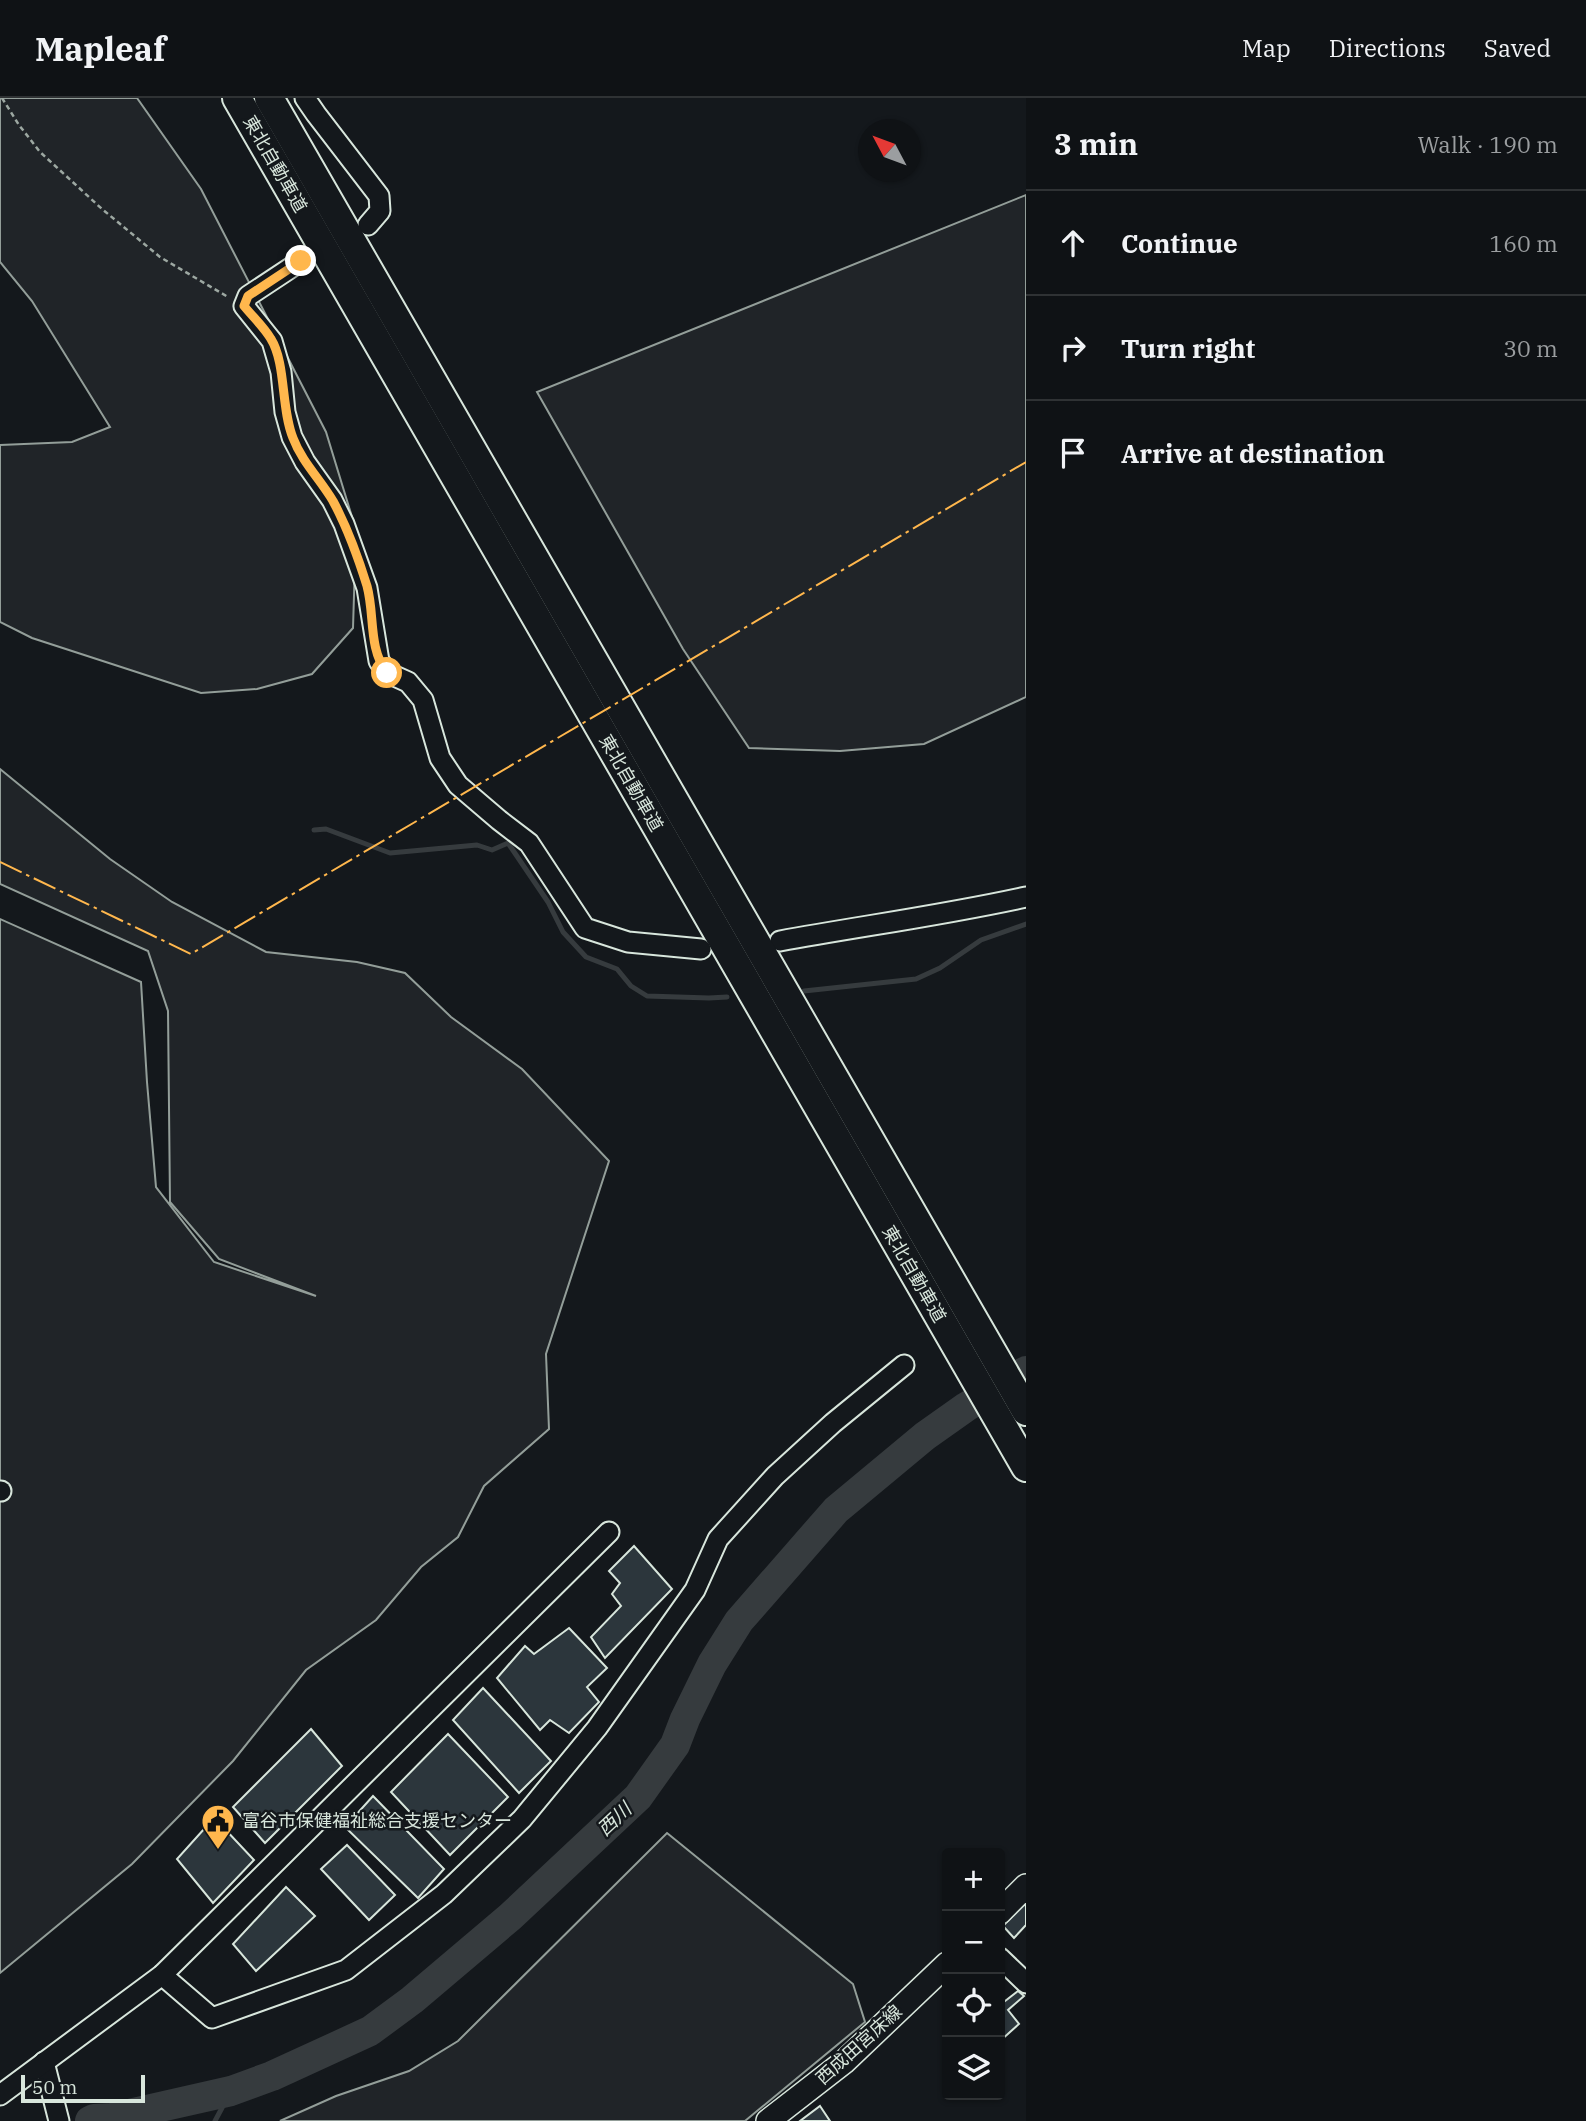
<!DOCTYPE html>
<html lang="en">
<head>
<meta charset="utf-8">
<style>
	:root { --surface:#0f1215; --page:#1d2022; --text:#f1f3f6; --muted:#9b9ea0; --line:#2f3234 }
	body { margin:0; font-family:"IBM Plex Serif","Noto Sans JP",serif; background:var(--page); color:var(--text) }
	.controls { position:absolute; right:21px; bottom:21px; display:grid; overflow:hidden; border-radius:7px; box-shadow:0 2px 5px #0004 }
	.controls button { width:63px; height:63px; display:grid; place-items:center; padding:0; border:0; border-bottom:2px solid var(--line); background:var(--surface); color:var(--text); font:35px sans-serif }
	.compass { position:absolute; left:858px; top:21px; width:63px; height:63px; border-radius:50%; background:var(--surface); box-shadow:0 2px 5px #0004; rotate:311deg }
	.scale { position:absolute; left:21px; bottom:18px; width:124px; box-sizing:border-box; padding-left:7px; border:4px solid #d8e6dc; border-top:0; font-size:19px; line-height:24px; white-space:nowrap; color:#d8e6dc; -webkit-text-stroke:5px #14181c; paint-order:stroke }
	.stop { position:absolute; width:21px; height:21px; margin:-16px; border:5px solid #ffb74d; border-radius:50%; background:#fff }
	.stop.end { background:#ffb74d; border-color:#fff; box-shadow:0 2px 7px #0008 }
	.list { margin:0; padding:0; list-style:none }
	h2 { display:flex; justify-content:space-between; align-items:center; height:91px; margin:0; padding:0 28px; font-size:30px }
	h2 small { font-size:23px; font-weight:400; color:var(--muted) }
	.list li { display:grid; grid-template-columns:46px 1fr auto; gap:21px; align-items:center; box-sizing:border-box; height:105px; padding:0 28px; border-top:2px solid var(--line) }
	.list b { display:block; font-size:26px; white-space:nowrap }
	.list em { font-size:23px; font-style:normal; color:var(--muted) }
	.icon { flex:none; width:38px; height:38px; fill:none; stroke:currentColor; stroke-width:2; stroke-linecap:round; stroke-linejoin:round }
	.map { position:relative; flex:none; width:1026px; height:2023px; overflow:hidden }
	header { display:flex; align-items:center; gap:42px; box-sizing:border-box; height:98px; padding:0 35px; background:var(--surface); border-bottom:2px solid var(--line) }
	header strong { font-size:33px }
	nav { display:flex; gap:38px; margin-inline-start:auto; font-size:24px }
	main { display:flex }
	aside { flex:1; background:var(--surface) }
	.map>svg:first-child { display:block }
</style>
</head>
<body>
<header>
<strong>Mapleaf</strong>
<nav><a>Map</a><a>Directions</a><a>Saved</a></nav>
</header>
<main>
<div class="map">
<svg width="1026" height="2023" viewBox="0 0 1026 2023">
	<rect width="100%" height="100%" fill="#14181c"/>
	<!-- green -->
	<g fill="#202428" stroke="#939e99" stroke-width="2">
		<polygon points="0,0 137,0 201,91 326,334 356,432 353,530 312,576 257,591 201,595 32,540 0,524 0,347 72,344 110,329 32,203 0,164"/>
		<polygon points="1026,97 1026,599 924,646 840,653 749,650 683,551 537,294"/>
		<polygon points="0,671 110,761 172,804 266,854 357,864 405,875 451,919 522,971 609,1063 546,1256 549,1331 484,1388 458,1439 421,1469 376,1522 306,1572 233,1663 132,1766 0,1875 0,821 141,884 147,984 156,1089 214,1164 316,1198 219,1161 170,1104 168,913 148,853 0,786"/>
		<polygon points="667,1735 853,1886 865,1924 751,2018 745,2023 280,2023 336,1998 409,1973 458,1943"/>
	</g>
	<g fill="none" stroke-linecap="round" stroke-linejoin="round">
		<!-- stream -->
		<g stroke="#363b3e" stroke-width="5">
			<polyline points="314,732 326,731 390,755 477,747 492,752 508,745 548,804 563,834 586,859 617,871 631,888 647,898 709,900 727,899"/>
			<polyline points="804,893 916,881 940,870 981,842 1026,826"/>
			<polyline points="215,2023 231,1993"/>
		</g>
		<!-- river -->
		<polyline stroke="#363b3e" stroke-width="30" points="90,2023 94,2021 112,2020 231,1993 272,1978 370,1933 412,1902 510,1819 638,1699 675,1647 685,1621 712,1566 739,1523 836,1412 925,1338 966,1309 1026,1273"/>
	</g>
	<!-- building -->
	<g fill="#2c363c" stroke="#d8e6dc" stroke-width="2">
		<polygon points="634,1448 672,1491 605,1560 591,1539 621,1508 612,1496 620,1485 609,1473"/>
		<polygon points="569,1530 607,1570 587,1589 599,1604 569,1635 550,1622 540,1632 497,1580 525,1548 534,1556"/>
		<polygon points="483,1590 551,1663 519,1695 453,1622"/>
		<polygon points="311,1631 342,1668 265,1745 233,1709"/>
		<polygon points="448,1636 508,1699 450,1757 391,1694"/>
		<polygon points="373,1698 444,1771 418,1800 345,1729"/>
		<polygon points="223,1729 254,1762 213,1805 177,1761 205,1730 213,1737"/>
		<polygon points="347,1747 395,1797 369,1822 321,1771"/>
		<polygon points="286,1789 315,1818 256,1873 233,1846"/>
		<polygon points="1024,1806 1026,1808 1026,1827 1014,1840 1003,1828"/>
		<polygon points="1018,1893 1024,1898 1008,1912 1019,1926 1000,1943 1000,1907"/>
		<polygon points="820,2008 830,2023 800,2023"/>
	</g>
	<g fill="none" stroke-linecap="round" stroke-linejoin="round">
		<defs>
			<g id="minor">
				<polyline points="305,0 316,16 379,98 380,113 368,127"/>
				<polyline points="301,163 248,198 244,208 272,243 281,274 285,314 292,339 305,364 332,402 344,426 367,490 379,563 388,575 408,584 423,602 440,660 458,687 499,722 529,745 585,830 628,844 701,851"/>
				<path d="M 780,843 C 862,828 945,817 1026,799"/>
				<polyline points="0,1393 1,1393"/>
				<polyline points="1000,1860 1026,1885"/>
				<polyline points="162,1877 212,1920 346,1872 444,1796 522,1721 597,1630 695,1492 718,1441 775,1378 833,1325 904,1267"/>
				<polyline points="44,1964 59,2023"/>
				<polyline points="0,1997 162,1877 609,1434"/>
			</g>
			<g id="major">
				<polyline points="1000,1814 1026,1788"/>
				<polyline points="768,2023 844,1964 947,1866"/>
			</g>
			<g id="highway">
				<polyline points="237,0 1026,1369"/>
				<polyline points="269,0 1026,1313"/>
			</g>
		</defs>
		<!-- minor casing -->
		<use href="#minor" stroke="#d8e6dc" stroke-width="23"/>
		<!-- major casing -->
		<use href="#major" stroke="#d8e6dc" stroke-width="26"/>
		<!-- highway casing -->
		<use href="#highway" stroke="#d8e6dc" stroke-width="32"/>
		<!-- path -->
		<polyline stroke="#9da8a2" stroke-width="2.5" stroke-dasharray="5 3.5" stroke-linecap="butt" points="2,0 19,27 40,54 102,111 160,159 228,199"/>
		<!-- minor -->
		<use href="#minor" stroke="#14181c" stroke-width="19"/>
		<!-- major -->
		<use href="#major" stroke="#14181c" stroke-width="23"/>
		<!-- highway -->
		<use href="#highway" stroke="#14181c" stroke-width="28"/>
		<!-- power -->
		<polyline stroke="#ffb74d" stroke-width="2" stroke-dasharray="24 5 3.5 5" stroke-linecap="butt" points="0,764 191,856 1026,364"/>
	</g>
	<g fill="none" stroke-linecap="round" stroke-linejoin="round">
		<!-- route -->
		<path stroke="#ffb74d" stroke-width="9" d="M 301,163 L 248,198 L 244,208 C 253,219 264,229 271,241 C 286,265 281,311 293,340 C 302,364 320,381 333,403 C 347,429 358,459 367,488 C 375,517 368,550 387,575"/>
	</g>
	<!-- icons -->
	<defs>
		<symbol id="civic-pin" viewBox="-11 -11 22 30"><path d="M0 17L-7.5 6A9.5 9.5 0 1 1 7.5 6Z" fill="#ffb74d" stroke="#14181c"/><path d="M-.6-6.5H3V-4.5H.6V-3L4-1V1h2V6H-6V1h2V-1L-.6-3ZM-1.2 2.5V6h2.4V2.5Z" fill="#111"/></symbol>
	</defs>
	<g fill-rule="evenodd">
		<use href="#civic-pin" x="199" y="1704" width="38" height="52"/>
	</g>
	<g text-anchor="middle" stroke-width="5" stroke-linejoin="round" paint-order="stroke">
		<!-- street labels -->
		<g font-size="18" fill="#d8e6dc" stroke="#14181c">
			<text transform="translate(275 66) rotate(60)" y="6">東北自動車道</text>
			<text transform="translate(631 685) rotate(60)" y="6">東北自動車道</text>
			<text transform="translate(914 1176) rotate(60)" y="6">東北自動車道</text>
			<text transform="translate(859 1947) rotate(-42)" y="6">西成田宮床線</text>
		</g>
		<!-- poi labels -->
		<g font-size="18" fill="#d8e6dc" stroke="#14181c" text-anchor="start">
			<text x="242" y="1729">富谷市保健福祉総合支援センター</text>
		</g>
		<!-- water labels -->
		<g font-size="19" font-style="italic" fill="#d8e6dc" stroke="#14181c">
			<text transform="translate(614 1721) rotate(-43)" y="7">西川</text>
		</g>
	</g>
</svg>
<div class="controls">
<button>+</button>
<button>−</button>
<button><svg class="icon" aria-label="locate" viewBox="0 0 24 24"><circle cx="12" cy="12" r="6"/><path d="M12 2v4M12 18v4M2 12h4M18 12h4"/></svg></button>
<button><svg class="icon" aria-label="layers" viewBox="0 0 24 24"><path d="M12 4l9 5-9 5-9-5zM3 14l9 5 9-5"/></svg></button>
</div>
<svg class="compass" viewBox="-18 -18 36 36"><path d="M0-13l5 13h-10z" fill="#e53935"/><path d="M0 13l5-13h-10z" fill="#9b9ea0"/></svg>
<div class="scale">50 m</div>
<div class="stop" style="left:387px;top:575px"></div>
<div class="stop end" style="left:301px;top:163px"></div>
</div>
<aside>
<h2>3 min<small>Walk · 190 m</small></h2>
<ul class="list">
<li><svg class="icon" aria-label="ahead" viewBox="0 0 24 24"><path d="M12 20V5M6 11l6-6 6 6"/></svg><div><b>Continue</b></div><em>160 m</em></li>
<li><svg class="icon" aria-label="right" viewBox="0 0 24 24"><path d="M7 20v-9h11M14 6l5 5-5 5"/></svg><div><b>Turn right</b></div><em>30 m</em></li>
<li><svg class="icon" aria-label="arrive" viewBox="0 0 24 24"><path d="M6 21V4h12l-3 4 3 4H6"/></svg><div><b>Arrive at destination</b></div></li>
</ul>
</aside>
</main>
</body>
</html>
